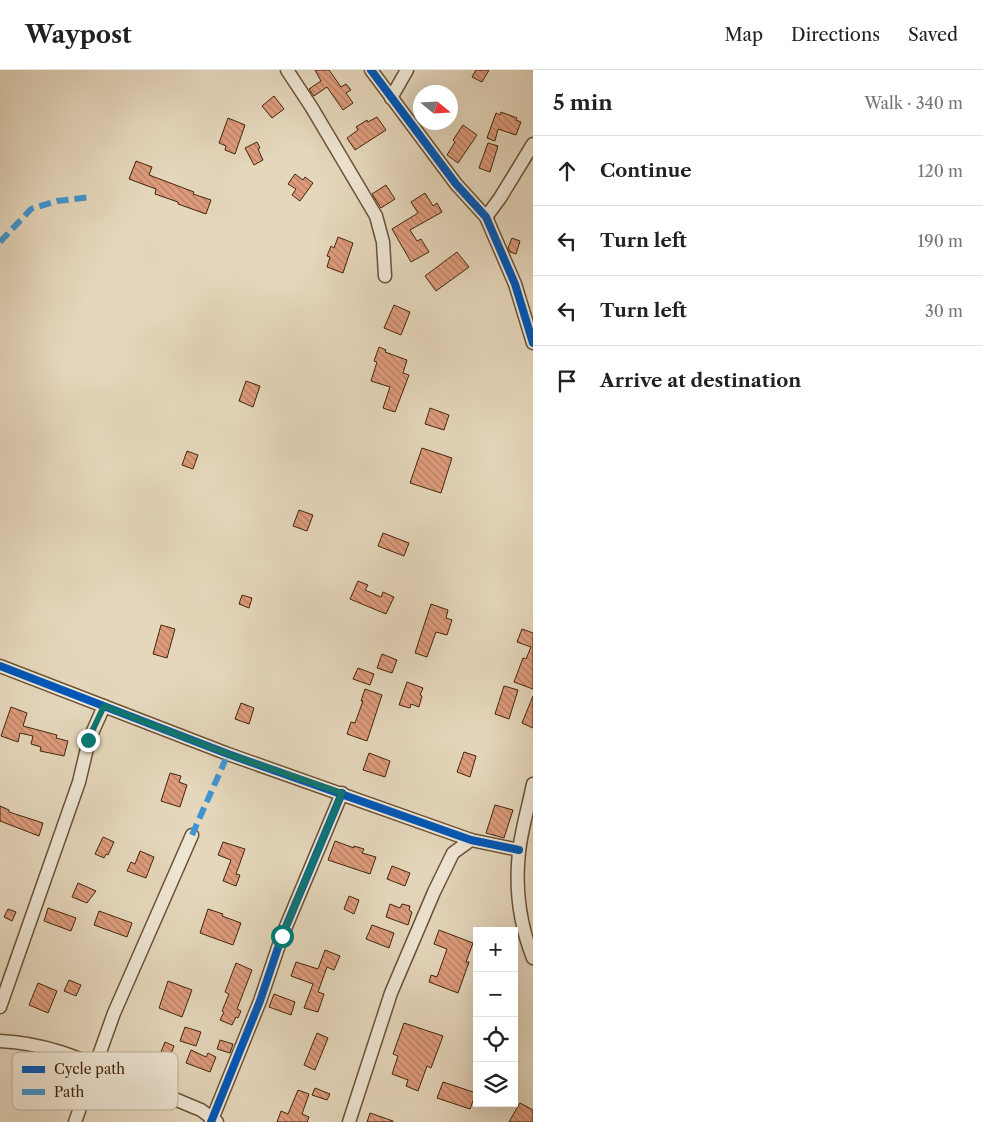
<!DOCTYPE html>
<html lang="en">
<head>
<meta charset="utf-8">
<style>
	:root { --surface:#fff; --page:#f2f2f2; --text:#222; --muted:#767676; --line:#e0e0e0 }
	body { margin:0; font-family:"Libre Caslon Text",serif; background:var(--page); color:var(--text) }
	.controls { position:absolute; right:15px; bottom:15px; display:grid; overflow:hidden; border-radius:0px; box-shadow:0 5px 20px #0002 }
	.controls button { width:45px; height:45px; display:grid; place-items:center; padding:0; border:0; border-bottom:1px solid var(--line); background:var(--surface); color:var(--text); font:25px sans-serif }
	.compass { position:absolute; left:413px; top:15px; width:45px; height:45px; border-radius:50%; background:var(--surface); box-shadow:0 5px 20px #0002; rotate:108deg }
	.stop { position:absolute; width:15px; height:15px; margin:-11px; border:4px solid #0f766e; border-radius:50%; background:#fff }
	.stop.end { background:#0f766e; border-color:#fff; box-shadow:0 1px 5px #0008 }
	.list { margin:0; padding:0; list-style:none }
	h2 { display:flex; justify-content:space-between; align-items:center; height:65px; margin:0; padding:0 20px; font-size:21px }
	h2 small { font-size:16px; font-weight:400; color:var(--muted) }
	.list li { display:grid; grid-template-columns:32px 1fr auto; gap:15px; align-items:center; box-sizing:border-box; height:70px; padding:0 20px; border-top:1px solid var(--line) }
	.list b { display:block; font-size:19px; white-space:nowrap }
	.list em { font-size:16px; font-style:normal; color:var(--muted) }
	.icon { flex:none; width:28px; height:28px; fill:none; stroke:currentColor; stroke-width:2; stroke-linecap:round; stroke-linejoin:round }
	.map { position:relative; flex:none; width:533px; height:1052px; overflow:hidden }
	header { display:flex; align-items:center; gap:30px; box-sizing:border-box; height:70px; padding:0 25px; background:var(--surface); border-bottom:1px solid var(--line) }
	header strong { font-size:24px }
	nav { display:flex; gap:28px; margin-inline-start:auto; font-size:18px }
	main { display:flex }
	aside { flex:1; background:var(--surface) }
	.map>svg:first-child { display:block }
</style>
</head>
<body>
<header>
<strong>Waypost</strong>
<nav><a>Map</a><a>Directions</a><a>Saved</a></nav>
</header>
<main>
<div class="map">
<svg width="533" height="1052" viewBox="0 0 533 1052">
	<defs>
		<pattern id="building-back-hatch" width="6" height="6" patternUnits="userSpaceOnUse" patternTransform="scale(1.25)"><rect width="6" height="6" fill="#de9c7d"/><path d="M-1 5l2 2M0 0l6 6M5-1l2 2" fill="none" stroke="#b67f65"/></pattern>
	</defs>
	<rect width="100%" height="100%" fill="#e5d7bc"/>
	<filter id="stains"><feTurbulence type="fractalNoise" baseFrequency=".004" numOctaves="4"/><feColorMatrix values="0 0 0 0 .2 0 0 0 0 .09 0 0 0 0 .02 0 0 0 .5 -.17"/></filter>
	<radialGradient id="worn" r=".72"><stop offset=".6" stop-color="#630" stop-opacity="0"/><stop offset="1" stop-color="#630" stop-opacity=".3"/></radialGradient>
	<!-- building -->
	<g fill="url(#building-back-hatch)" stroke="#422609">
		<polygon points="315,0 329,0 341,17 346,14 351,20 346,23 353,33 343,40 327,17 314,26 309,19 321,11"/>
		<polygon points="476,0 489,0 482,12 472,7"/>
		<polygon points="274,26 284,39 272,48 262,36"/>
		<polygon points="501,42 517,48 516,50 521,52 516,65 498,59 495,71 487,68 496,43 500,45"/>
		<polygon points="377,47 386,60 355,80 347,68 358,60 356,57 367,50 368,52"/>
		<polygon points="228,48 245,55 235,84 225,80 226,76 219,73"/>
		<polygon points="463,55 477,65 458,93 447,85 455,72 453,70"/>
		<polygon points="257,72 260,78 258,79 263,90 254,95 245,78"/>
		<polygon points="488,73 498,76 490,102 479,98"/>
		<polygon points="136,91 152,97 149,105 194,122 193,124 211,130 206,144 178,134 178,132 155,124 156,119 129,109"/>
		<polygon points="295,104 303,110 305,107 313,113 300,131 292,125 296,119 288,114"/>
		<polygon points="386,115 395,129 381,138 372,124"/>
		<polygon points="425,123 433,136 437,133 442,142 410,160 417,171 421,169 429,182 411,192 392,159 418,143 411,132"/>
		<polygon points="338,167 353,173 343,203 327,197 330,187 327,186 331,176 334,178"/>
		<polygon points="512,168 520,171 516,184 510,182 508,178"/>
		<polygon points="457,182 469,197 436,221 425,206"/>
		<polygon points="394,235 410,242 401,265 384,258"/>
		<polygon points="379,277 386,280 385,282 407,290 403,303 409,305 395,342 383,338 390,317 371,311 377,292 374,291"/>
		<polygon points="246,311 260,316 253,337 239,331"/>
		<polygon points="430,338 449,345 444,360 425,354"/>
		<polygon points="422,378 452,388 441,423 410,413"/>
		<polygon points="187,381 198,385 193,399 182,395"/>
		<polygon points="299,440 313,445 307,461 293,456"/>
		<polygon points="383,463 409,473 404,486 378,476"/>
		<polygon points="358,511 368,515 365,520 381,527 383,522 394,527 386,544 350,529"/>
		<polygon points="242,525 252,528 249,538 239,534"/>
		<polygon points="431,534 448,540 446,548 452,550 447,565 436,562 427,587 415,583"/>
		<polygon points="161,555 175,559 167,588 153,584"/>
		<polygon points="522,559 533,563 533,619 514,612 523,588 526,589 531,577 517,572"/>
		<polygon points="382,584 397,590 392,603 377,598"/>
		<polygon points="358,598 374,604 370,615 353,609"/>
		<polygon points="407,612 423,618 420,625 422,626 419,637 411,634 410,638 399,635"/>
		<polygon points="504,616 518,620 509,649 495,644"/>
		<polygon points="365,619 382,625 367,671 347,664 351,652 355,653 363,631 361,631"/>
		<polygon points="533,626 533,658 522,653"/>
		<polygon points="241,633 254,638 249,654 235,649"/>
		<polygon points="11,637 27,643 23,656 57,665 56,668 68,671 64,686 40,681 41,677 31,674 33,666 20,663 18,672 1,666"/>
		<polygon points="464,682 476,686 470,707 457,702"/>
		<polygon points="369,683 390,691 385,707 363,700"/>
		<polygon points="170,703 181,706 179,712 187,715 180,737 161,731"/>
		<polygon points="495,735 513,740 504,768 486,763"/>
		<polygon points="0,736 9,740 9,742 43,753 39,766 0,751"/>
		<polygon points="103,767 114,772 108,785 106,784 104,788 95,784"/>
		<polygon points="335,771 354,778 354,776 364,779 362,783 376,787 370,804 328,790"/>
		<polygon points="223,772 245,779 236,804 240,805 236,816 223,811 231,790 218,785"/>
		<polygon points="140,781 154,787 146,808 127,801 131,792 135,794"/>
		<polygon points="392,796 410,803 405,816 387,809"/>
		<polygon points="78,813 96,821 87,833 72,827"/>
		<polygon points="349,826 359,830 354,844 344,839"/>
		<polygon points="390,834 400,838 402,834 410,836 409,840 412,842 408,855 386,847"/>
		<polygon points="48,838 76,848 71,861 44,851"/>
		<polygon points="8,839 16,842 12,851 4,847"/>
		<polygon points="208,839 223,844 222,846 241,853 233,875 200,863"/>
		<polygon points="99,841 132,853 127,867 94,855"/>
		<polygon points="372,855 394,863 389,878 366,869"/>
		<polygon points="439,860 473,873 466,892 469,892 458,923 429,912 431,905 437,907 447,879 434,874"/>
		<polygon points="325,880 340,886 334,900 327,897 318,922 324,924 318,942 304,938 313,914 291,906 296,892 318,899"/>
		<polygon points="236,893 252,900 237,939 241,941 238,948 236,947 232,955 220,950 224,942 222,941 229,924 225,922"/>
		<polygon points="69,910 81,915 76,926 64,921"/>
		<polygon points="168,911 192,920 182,947 159,938"/>
		<polygon points="38,913 57,921 48,943 29,935"/>
		<polygon points="274,924 295,932 291,945 269,937"/>
		<polygon points="404,953 443,966 431,998 427,996 418,1021 406,1016 408,1010 392,1004 398,986 393,984"/>
		<polygon points="185,957 201,962 196,976 180,971"/>
		<polygon points="317,963 328,968 315,1000 304,995"/>
		<polygon points="220,970 233,974 230,983 217,979"/>
		<polygon points="165,972 174,976 164,1002 154,999"/>
		<polygon points="191,980 206,987 208,983 216,987 210,1002 186,993"/>
		<polygon points="443,1012 476,1023 470,1039 437,1028"/>
		<polygon points="315,1018 330,1024 327,1030 312,1025"/>
		<polygon points="298,1020 309,1024 302,1044 309,1047 307,1052 277,1052 281,1041 288,1044"/>
		<polygon points="520,1033 533,1040 533,1052 509,1052"/>
		<polygon points="370,1043 393,1051 393,1052 367,1052"/>
	</g>
	<g fill="none" stroke-linecap="round" stroke-linejoin="round">
		<defs>
			<g id="minor">
				<polyline points="287,0 312,38 376,146 383,172 385,206"/>
				<polyline points="371,0 456,114 486,147 515,214 533,273"/>
				<polyline points="391,28 407,0"/>
				<polyline points="486,147 500,128 533,74"/>
				<polyline points="0,596 228,684 471,770 519,780"/>
				<path d="M 533,714 C 529,735 521,761 519,782 C 515,818 520,855 533,888"/>
				<polyline points="0,937 79,712 89,670 104,636"/>
				<path d="M 0,971 C 46,973 79,988 120,1006 C 147,1017 174,1029 201,1040 L 217,1052"/>
				<polyline points="75,1052 114,943 192,765"/>
				<polyline points="211,1052 260,931 282,866 342,723"/>
				<polyline points="349,1052 391,923 434,822 453,783 471,770"/>
			</g>
		</defs>
		<!-- minor casing -->
		<use href="#minor" stroke="#6b5236" stroke-width="15"/>
		<!-- minor -->
		<use href="#minor" stroke="#eee5d3" stroke-width="12"/>
		<!-- quiet -->
		<g stroke="#3f95d2" stroke-width="6" stroke-dasharray="12 6" stroke-linecap="butt">
			<polyline points="0,172 31,139 57,131 91,127"/>
			<polyline points="192,765 228,684"/>
		</g>
		<defs>
			<g id="cycleway">
				<polyline points="371,0 456,114 486,147 515,214 533,273"/>
				<polyline points="0,596 228,684 471,770 519,780"/>
				<polyline points="211,1052 260,931 282,866 342,723"/>
			</g>
		</defs>
		<!-- cycleway casing -->
		<use href="#cycleway" stroke="#eee5d3" stroke-width="11"/>
		<!-- cycleway -->
		<use href="#cycleway" stroke="#0057b8" stroke-width="8"/>
	</g>
	<g fill="none" stroke-linecap="round" stroke-linejoin="round">
		<!-- route -->
		<polyline stroke="#0f766e" stroke-width="6" points="88,670 104,636 228,684 342,723 282,866"/>
	</g>
	<!-- legend -->
	<rect x="12" y="982" width="166" height="58" rx="8" fill="#eee5d3" stroke="#baac96" stroke-width="1"/>
	<rect x="22" y="996" width="23" height="7" fill="#0057b8"/>
	<rect x="22" y="1019" width="23" height="6" fill="#3f95d2"/>
	<g font-size="14" fill="#422609">
		<text x="54" y="1004">Cycle path</text>
		<text x="54" y="1027">Path</text>
	</g>
	<rect width="100%" height="100%" filter="url(#stains)"/>
	<rect width="100%" height="100%" fill="url(#worn)"/>
</svg>
<div class="controls">
<button>+</button>
<button>−</button>
<button><svg class="icon" aria-label="locate" viewBox="0 0 24 24"><circle cx="12" cy="12" r="6"/><path d="M12 2v4M12 18v4M2 12h4M18 12h4"/></svg></button>
<button><svg class="icon" aria-label="layers" viewBox="0 0 24 24"><path d="M12 4l9 5-9 5-9-5zM3 14l9 5 9-5"/></svg></button>
</div>
<svg class="compass" viewBox="-18 -18 36 36"><path d="M0-13l5 13h-10z" fill="#e53935"/><path d="M0 13l5-13h-10z" fill="#767676"/></svg>
<div class="stop" style="left:282px;top:866px"></div>
<div class="stop end" style="left:88px;top:670px"></div>
</div>
<aside>
<h2>5 min<small>Walk · 340 m</small></h2>
<ul class="list">
<li><svg class="icon" aria-label="ahead" viewBox="0 0 24 24"><path d="M12 20V5M6 11l6-6 6 6"/></svg><div><b>Continue</b></div><em>120 m</em></li>
<li><svg class="icon" aria-label="left" viewBox="0 0 24 24"><path d="M17 20v-9H6M10 6l-5 5 5 5"/></svg><div><b>Turn left</b></div><em>190 m</em></li>
<li><svg class="icon" aria-label="left" viewBox="0 0 24 24"><path d="M17 20v-9H6M10 6l-5 5 5 5"/></svg><div><b>Turn left</b></div><em>30 m</em></li>
<li><svg class="icon" aria-label="arrive" viewBox="0 0 24 24"><path d="M6 21V4h12l-3 4 3 4H6"/></svg><div><b>Arrive at destination</b></div></li>
</ul>
</aside>
</main>
</body>
</html>
